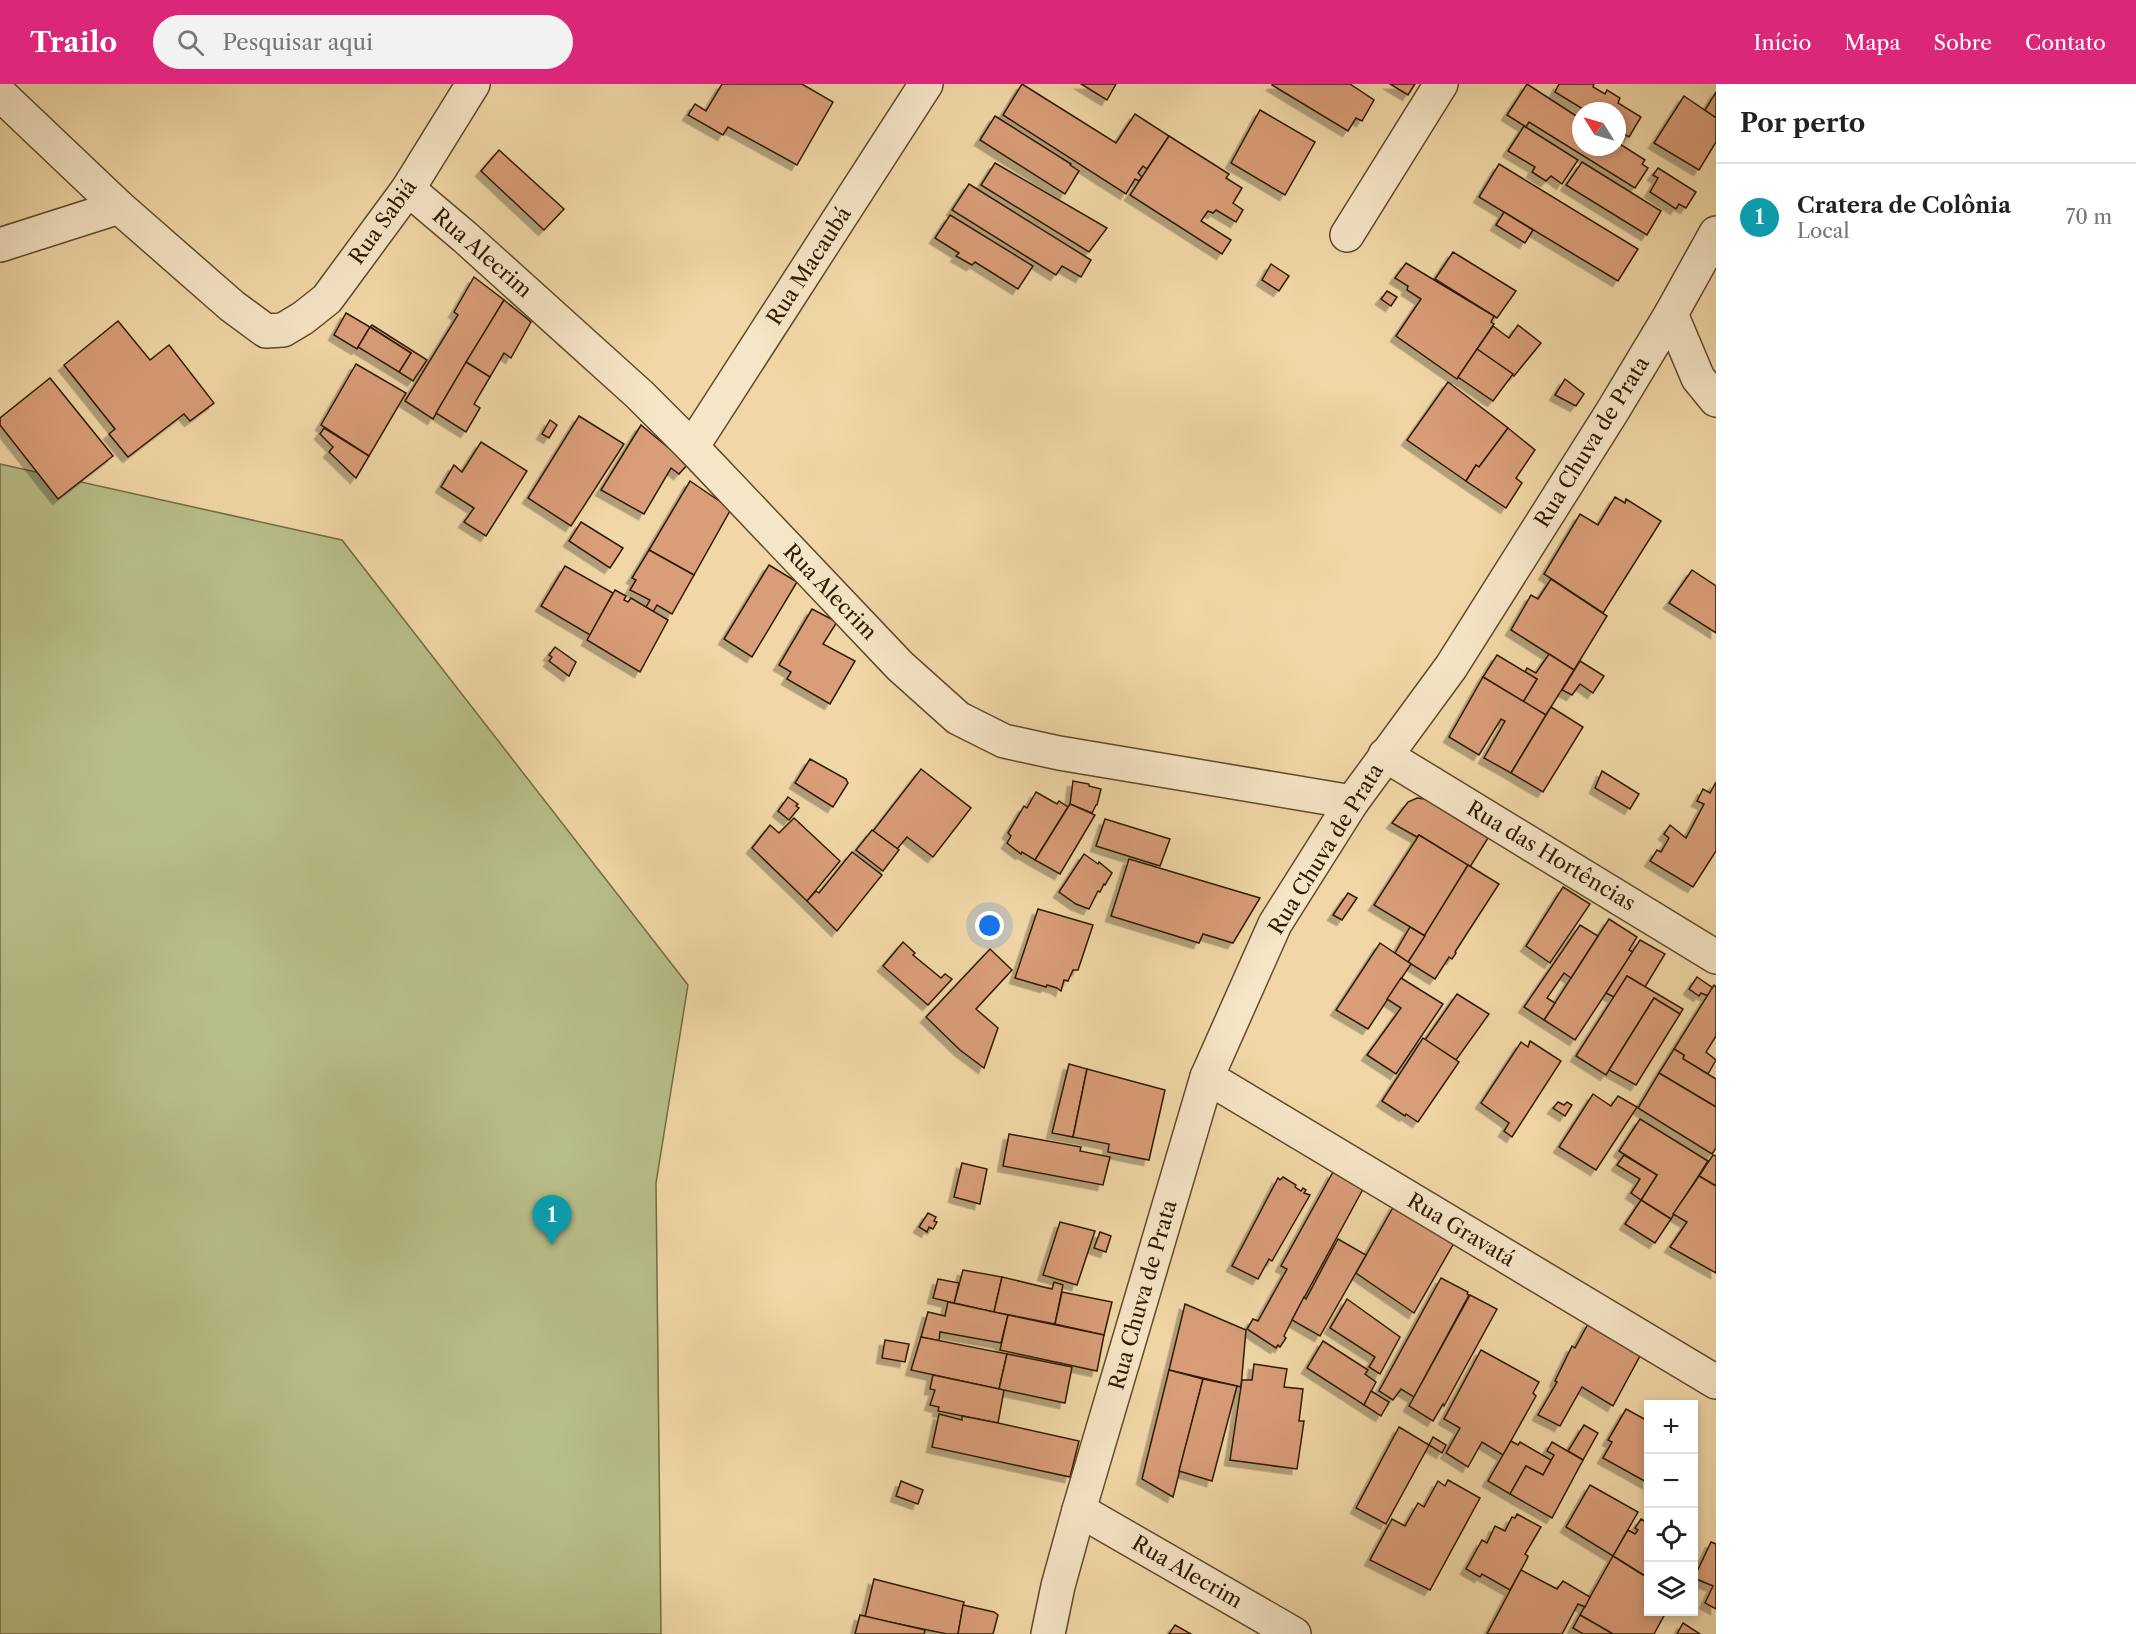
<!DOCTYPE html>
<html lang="pt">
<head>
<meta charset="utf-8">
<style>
	:root { --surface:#fff; --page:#f2f2f2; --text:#222; --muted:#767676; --line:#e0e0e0; --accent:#db2777 }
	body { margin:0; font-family:"Libre Caslon Text",serif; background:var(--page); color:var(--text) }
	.controls { position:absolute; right:18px; bottom:18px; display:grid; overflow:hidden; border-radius:0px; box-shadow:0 3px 9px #0003 }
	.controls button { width:54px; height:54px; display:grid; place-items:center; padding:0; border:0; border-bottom:2px solid var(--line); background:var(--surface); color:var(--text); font:30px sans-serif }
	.compass { position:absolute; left:1572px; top:18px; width:54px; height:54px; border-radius:50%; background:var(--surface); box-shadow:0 3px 9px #0003; rotate:307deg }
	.you { position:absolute; left:990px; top:842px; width:21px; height:21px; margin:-15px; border:4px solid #fff; border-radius:50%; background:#1a73e8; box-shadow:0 0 0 9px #1a73e833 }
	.badge { display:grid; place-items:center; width:39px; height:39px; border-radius:50%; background:var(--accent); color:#fff; font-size:20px; font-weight:700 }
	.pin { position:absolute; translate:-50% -50px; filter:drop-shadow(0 2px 3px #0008) }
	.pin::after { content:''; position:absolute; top:32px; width:21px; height:18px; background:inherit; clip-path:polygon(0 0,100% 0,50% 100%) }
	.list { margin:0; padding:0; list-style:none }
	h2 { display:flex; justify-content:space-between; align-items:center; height:78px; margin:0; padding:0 24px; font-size:26px }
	h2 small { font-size:20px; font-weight:400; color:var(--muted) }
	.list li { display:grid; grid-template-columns:39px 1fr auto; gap:18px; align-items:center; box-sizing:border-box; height:108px; padding:0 24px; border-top:2px solid var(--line) }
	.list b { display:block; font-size:22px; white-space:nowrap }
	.list p { margin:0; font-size:20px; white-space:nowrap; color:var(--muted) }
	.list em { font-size:20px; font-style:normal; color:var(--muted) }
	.icon { flex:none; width:33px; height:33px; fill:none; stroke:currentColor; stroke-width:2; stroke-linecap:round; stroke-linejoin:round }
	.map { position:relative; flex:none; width:1716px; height:1550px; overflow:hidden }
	header { display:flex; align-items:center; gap:36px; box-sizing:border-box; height:84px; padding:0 30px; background:var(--accent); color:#fff }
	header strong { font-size:28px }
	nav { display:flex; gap:33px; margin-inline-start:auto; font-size:21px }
	.search { width:420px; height:54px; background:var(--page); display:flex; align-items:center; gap:15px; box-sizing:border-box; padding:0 21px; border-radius:33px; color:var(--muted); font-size:22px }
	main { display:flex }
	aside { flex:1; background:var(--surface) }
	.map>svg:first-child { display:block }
</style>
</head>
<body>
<header>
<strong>Trailo</strong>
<div class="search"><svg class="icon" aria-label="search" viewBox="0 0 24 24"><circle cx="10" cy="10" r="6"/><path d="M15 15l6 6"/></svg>Pesquisar aqui</div>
<nav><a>Início</a><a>Mapa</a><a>Sobre</a><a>Contato</a></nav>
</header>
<main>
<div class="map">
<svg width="1716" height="1550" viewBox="0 0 1716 1550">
	<defs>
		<filter id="shadow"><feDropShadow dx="-5.5" dy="5.5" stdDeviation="0" flood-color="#0004"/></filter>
	</defs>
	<rect width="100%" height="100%" fill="#f1d7a7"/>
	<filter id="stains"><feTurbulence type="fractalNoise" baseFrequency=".00333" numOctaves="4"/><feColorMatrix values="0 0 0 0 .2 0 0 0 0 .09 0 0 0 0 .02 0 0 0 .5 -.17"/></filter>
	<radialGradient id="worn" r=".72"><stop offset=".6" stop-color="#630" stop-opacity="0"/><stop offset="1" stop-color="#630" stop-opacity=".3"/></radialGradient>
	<!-- green -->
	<polygon fill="#b8be88" stroke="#736c44" stroke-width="1.5" points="0,380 342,456 688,901 656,1099 661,1550 0,1550"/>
	<!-- building -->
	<g fill="#d99d79" stroke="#2e1b00" stroke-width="1.5" filter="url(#shadow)">
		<polygon points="722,0 802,0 833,18 797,81 728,43 723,51 688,31 695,20 706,27"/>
		<polygon points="1022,0 1116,59 1135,30 1169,52 1147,85 1143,82 1138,89 1142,93 1139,97 1135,95 1126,110 1003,31"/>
		<polygon points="1081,0 1116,0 1107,16"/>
		<polygon points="1273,0 1350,0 1374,16 1362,37 1356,34 1348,47 1272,1"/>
		<polygon points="1390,0 1415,0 1408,11"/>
		<polygon points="1527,0 1581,35 1581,63 1617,63 1617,58 1645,76 1642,80 1648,84 1635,104 1529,38 1526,43 1507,31"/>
		<polygon points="1559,0 1594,0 1593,3 1605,10 1607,6 1620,14 1618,19 1641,33 1629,53 1617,46 1617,27 1586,27 1555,8"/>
		<polygon points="1716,8 1716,34 1705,26"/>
		<polygon points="1684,12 1716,34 1716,58 1699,86 1654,59"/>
		<polygon points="1260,26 1315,58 1285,111 1231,79"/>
		<polygon points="995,32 1071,80 1070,81 1079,87 1065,110 980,56"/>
		<polygon points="1524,42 1578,76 1562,100 1551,92 1546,97 1532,88 1535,83 1508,67"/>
		<polygon points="1169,52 1229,90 1226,94 1242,104 1233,119 1243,126 1236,138 1216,126 1213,129 1208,127 1201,137 1231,156 1222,170 1130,111"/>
		<polygon points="499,66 564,125 544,146 481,87"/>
		<polygon points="1582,78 1661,127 1647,151 1566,101"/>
		<polygon points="995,79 1107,144 1089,168 981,101"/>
		<polygon points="1499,80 1638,165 1618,197 1479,113"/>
		<polygon points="1658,84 1696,108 1686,124 1679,120 1676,125 1650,108 1658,94 1653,91"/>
		<polygon points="969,100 1091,176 1081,193 1062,182 1056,191 952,126"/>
		<polygon points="1504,128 1533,146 1525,159 1496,141"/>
		<polygon points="950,131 1033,182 1018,205 975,178 972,181 956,172 959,169 935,154"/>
		<polygon points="1453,168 1516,207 1497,234 1435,195"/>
		<polygon points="1406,179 1494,232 1491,238 1494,240 1457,295 1396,252 1421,215 1407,206 1408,202 1395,194"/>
		<polygon points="1271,180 1289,192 1279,207 1262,196"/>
		<polygon points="474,193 504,216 433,335 405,317 458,231 454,228"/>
		<polygon points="1387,207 1397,213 1391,222 1381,215"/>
		<polygon points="504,216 531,238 511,274 504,269 490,293 466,278"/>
		<polygon points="346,229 370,243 357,265 334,251"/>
		<polygon points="118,237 150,276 169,261 214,319 190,337 184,330 128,373 109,350 115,345 64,281"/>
		<polygon points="372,241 427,276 413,297 399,288 411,269 370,243"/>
		<polygon points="1518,241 1541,259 1514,292 1477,265 1493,242 1509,254"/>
		<polygon points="370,243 411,269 399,288 358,263"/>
		<polygon points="1477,265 1513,290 1493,317 1458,293"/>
		<polygon points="466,278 490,293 474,320 480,324 466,348 436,329"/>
		<polygon points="356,280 406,309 369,372 321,341"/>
		<polygon points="50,294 113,372 58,415 0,341 0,334"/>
		<polygon points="1565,295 1584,310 1576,322 1555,311"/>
		<polygon points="1448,298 1508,344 1479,383 1476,381 1466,397 1407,356"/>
		<polygon points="579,332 624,360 571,442 528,414"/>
		<polygon points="550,336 557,341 549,354 542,350"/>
		<polygon points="641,341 688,380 679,390 671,384 644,430 601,406"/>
		<polygon points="324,344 369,372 356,394 329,368 333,363 320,350"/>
		<polygon points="1508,344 1535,366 1516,394 1522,399 1506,424 1466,397 1476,381 1479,383"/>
		<polygon points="481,358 527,387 486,452 464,438 474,424 441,403 454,381 462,388"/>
		<polygon points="690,397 731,425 694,491 649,466"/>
		<polygon points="1615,413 1625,419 1626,415 1661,437 1603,529 1544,490 1580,430 1598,441"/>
		<polygon points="581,438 623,464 610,484 569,457"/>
		<polygon points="649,466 694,491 672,530 657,521 653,528 646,523 650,516 630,506 636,496 632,494"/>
		<polygon points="769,481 797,498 752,573 724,555"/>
		<polygon points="565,482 613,509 590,551 541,522"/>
		<polygon points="1692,486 1716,502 1716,549 1669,519"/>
		<polygon points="1551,495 1607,532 1574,586 1511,546 1531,511 1538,515"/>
		<polygon points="615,506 626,512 624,516 628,518 631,514 668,536 640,588 587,556"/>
		<polygon points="812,525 837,538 823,560 855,577 830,620 787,595 791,588 779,581"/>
		<polygon points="555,563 576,578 569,592 549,577 552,573 549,571"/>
		<polygon points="1549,570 1574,586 1546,631 1523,618 1537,595 1525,588 1527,584 1536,589"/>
		<polygon points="1497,571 1537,595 1523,618 1483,593"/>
		<polygon points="1580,577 1604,592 1593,609 1580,600 1572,611 1562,606"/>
		<polygon points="1483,593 1546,631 1511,689 1484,674 1505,637 1501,635 1479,671 1449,653"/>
		<polygon points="1551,623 1583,643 1543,708 1511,689"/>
		<polygon points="810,675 846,695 848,699 833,723 795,699"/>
		<polygon points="921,685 971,724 933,773 907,753 897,765 873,747"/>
		<polygon points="1602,687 1639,710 1630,725 1595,704"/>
		<polygon points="1073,697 1089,700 1089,702 1101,705 1097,721 1096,721 1092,729 1070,720"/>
		<polygon points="1716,698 1716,767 1693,803 1650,777 1657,766 1661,768 1669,754 1664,750 1670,741 1686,754 1704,720 1697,717 1703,705 1710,709"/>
		<polygon points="1036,708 1057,720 1059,717 1068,723 1035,776 1022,768 1021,770 1007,759 1011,752 1008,749 1024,722 1027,724"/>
		<polygon points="788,713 798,720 796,722 799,724 789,736 778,727"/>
		<polygon points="1417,714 1425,715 1488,754 1470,783 1419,751 1417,753 1392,739 1408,718"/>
		<polygon points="1070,720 1095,731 1060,790 1035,776"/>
		<polygon points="794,734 840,777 807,817 752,764 770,741 779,749"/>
		<polygon points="1105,735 1170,755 1160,782 1096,762"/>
		<polygon points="872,746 899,766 883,787 856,766"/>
		<polygon points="1419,751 1468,781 1425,852 1374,821"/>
		<polygon points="852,768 882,791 837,847 807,817 816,807 819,809"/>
		<polygon points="1084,770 1098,780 1099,778 1112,789 1105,801 1104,800 1100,808 1098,807 1089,825 1076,820 1059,808"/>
		<polygon points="1129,775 1260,814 1233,859 1203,850 1199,859 1111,832"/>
		<polygon points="1468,781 1499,800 1455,868 1456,869 1452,875 1449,873 1435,895 1408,878"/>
		<polygon points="1563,803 1590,820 1550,879 1526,862"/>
		<polygon points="1348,809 1357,814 1342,836 1333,831"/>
		<polygon points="1038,825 1093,841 1078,886 1073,886 1068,897 1064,896 1061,907 1057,904 1047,901 1046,903 1015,894"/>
		<polygon points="1609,835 1637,853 1629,866 1633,868 1575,956 1544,936"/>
		<polygon points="1580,841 1598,852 1571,894 1564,889 1547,914 1555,919 1544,936 1524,923"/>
		<polygon points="1410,843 1425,852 1408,878 1395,869"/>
		<polygon points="1640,856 1665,870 1645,903 1627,892 1614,913 1606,909"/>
		<polygon points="903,858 915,869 913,871 941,894 945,890 952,895 928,921 883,882"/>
		<polygon points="1380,859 1411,880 1368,945 1336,926"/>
		<polygon points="990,865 1012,886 976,925 998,944 984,984 960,966 926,933"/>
		<polygon points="1627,892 1683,925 1680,930 1654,914 1606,991 1576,972"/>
		<polygon points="1697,893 1713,904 1708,912 1701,909 1699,912 1689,905"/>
		<polygon points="1401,894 1443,920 1396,990 1367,971 1401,924 1387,915"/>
		<polygon points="1714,901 1716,903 1716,952 1706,968 1716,976 1708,990 1683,975 1684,971 1674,965"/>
		<polygon points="1457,910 1489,930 1456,976 1425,956"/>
		<polygon points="1654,914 1680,930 1636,1001 1609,986"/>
		<polygon points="1423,954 1459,978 1418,1038 1406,1030 1405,1032 1382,1017"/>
		<polygon points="1530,957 1561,977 1512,1053 1504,1047 1509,1039 1481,1019 1521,958 1528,963"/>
		<polygon points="1674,965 1684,971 1683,975 1716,995 1716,1023 1659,989"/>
		<polygon points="1069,980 1087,985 1073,1053 1052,1049"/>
		<polygon points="1087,985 1165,1006 1149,1076 1108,1068 1109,1060 1073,1053"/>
		<polygon points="1659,989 1716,1023 1716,1064 1712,1070 1638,1024"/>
		<polygon points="1593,1010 1611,1022 1618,1012 1637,1023 1596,1086 1559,1063"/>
		<polygon points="1558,1018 1564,1021 1567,1018 1572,1021 1565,1032 1553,1024"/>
		<polygon points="1640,1035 1708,1077 1671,1135 1641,1116 1657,1091 1619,1067"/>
		<polygon points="1009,1050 1081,1063 1080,1067 1110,1073 1103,1101 1003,1082"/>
		<polygon points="1624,1071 1657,1091 1641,1116 1631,1109 1640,1095 1617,1081"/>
		<polygon points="1713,1071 1716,1072 1716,1102 1699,1092"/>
		<polygon points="962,1079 987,1085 980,1120 954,1113"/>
		<polygon points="1333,1088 1363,1105 1362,1107 1292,1236 1284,1252 1286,1254 1280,1263 1278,1261 1276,1264 1247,1245 1253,1235 1258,1237 1287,1185 1281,1182"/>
		<polygon points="1699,1092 1716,1102 1716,1189 1670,1163 1687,1138 1673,1130"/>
		<polygon points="1283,1093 1296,1101 1295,1103 1301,1107 1303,1104 1306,1106 1304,1109 1310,1111 1272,1177 1269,1175 1258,1195 1232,1182 1278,1094 1280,1096"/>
		<polygon points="1641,1116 1671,1135 1655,1159 1625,1140"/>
		<polygon points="1395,1120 1454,1159 1414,1229 1356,1189"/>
		<polygon points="928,1129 936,1133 934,1137 937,1138 933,1145 929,1143 927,1148 919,1143"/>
		<polygon points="1060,1138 1095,1147 1077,1201 1043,1191"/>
		<polygon points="1100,1148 1111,1152 1106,1168 1094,1164"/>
		<polygon points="1338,1155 1366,1171 1320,1252 1292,1236 1304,1213 1306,1215"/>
		<polygon points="963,1186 1002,1193 994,1228 954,1219"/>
		<polygon points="1002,1193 1052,1205 1054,1198 1063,1201 1055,1240 994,1228"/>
		<polygon points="1441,1194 1468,1208 1467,1210 1469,1211 1414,1313 1401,1305 1393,1316 1379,1307"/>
		<polygon points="938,1195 959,1199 954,1219 933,1214"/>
		<polygon points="1062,1208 1112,1218 1104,1251 1055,1240"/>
		<polygon points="1470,1211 1497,1225 1444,1322 1443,1320 1433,1337 1409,1322"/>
		<polygon points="1347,1215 1400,1253 1380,1290 1369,1283 1375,1273 1330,1244"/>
		<polygon points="948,1218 1008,1231 1001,1259 940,1248 939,1257 921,1253 928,1228 945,1232"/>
		<polygon points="1185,1220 1246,1246 1241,1303 1169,1286"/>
		<polygon points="1008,1231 1104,1251 1097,1287 1000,1266"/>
		<polygon points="1589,1238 1641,1270 1613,1322 1582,1303 1560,1342 1538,1331 1557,1298 1555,1297 1572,1262 1575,1264"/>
		<polygon points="921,1253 1007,1270 999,1305 911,1286"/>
		<polygon points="885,1256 909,1260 905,1278 882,1274"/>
		<polygon points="1323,1257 1368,1286 1365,1290 1376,1298 1364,1321 1307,1284"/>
		<polygon points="1481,1266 1539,1298 1533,1309 1536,1312 1503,1371 1482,1358 1468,1383 1446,1369 1460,1344 1444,1335"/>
		<polygon points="1007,1270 1072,1283 1065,1319 999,1305"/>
		<polygon points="1254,1280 1287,1285 1284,1303 1303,1305 1299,1337 1304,1337 1297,1385 1230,1376 1242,1296 1252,1296"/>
		<polygon points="1169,1286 1203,1295 1173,1413 1142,1395"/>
		<polygon points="933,1291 1004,1306 998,1339 938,1327 939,1323 930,1321 935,1306 930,1305"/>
		<polygon points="1203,1295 1237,1302 1212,1397 1179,1387"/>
		<polygon points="1371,1307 1389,1318 1381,1332 1364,1321"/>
		<polygon points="1626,1325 1648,1337 1648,1399 1603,1374 1612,1358 1608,1356"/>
		<polygon points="939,1330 962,1336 962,1332 998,1339 1079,1357 1070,1393 932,1363"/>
		<polygon points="1584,1341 1598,1349 1583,1376 1568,1367"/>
		<polygon points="1399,1343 1429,1361 1386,1440 1356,1424"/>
		<polygon points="1433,1353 1446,1361 1442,1369 1429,1361"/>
		<polygon points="1511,1357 1518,1361 1520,1358 1551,1376 1543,1391 1526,1382 1510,1410 1488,1397"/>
		<polygon points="1552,1358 1583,1376 1552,1434 1510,1410 1526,1382 1543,1391 1554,1371 1547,1367"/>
		<polygon points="1448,1396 1480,1414 1430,1506 1370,1476 1392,1435 1405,1442 1418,1419 1424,1423 1438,1397 1445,1402"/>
		<polygon points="901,1397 923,1406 918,1420 896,1412"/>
		<polygon points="1590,1401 1638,1428 1613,1472 1566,1443"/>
		<polygon points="1517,1430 1541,1443 1525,1470 1528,1472 1527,1475 1510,1506 1482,1490 1480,1493 1466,1485 1482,1456 1487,1459 1495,1442 1505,1447 1512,1433 1515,1434"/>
		<polygon points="1641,1435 1648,1439 1648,1494 1613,1472 1628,1446 1635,1450 1638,1446 1635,1444"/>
		<polygon points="1711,1458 1716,1460 1716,1525 1705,1519 1713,1502 1694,1494"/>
		<polygon points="1613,1472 1648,1494 1648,1528 1666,1528 1654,1550 1613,1550 1580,1531"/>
		<polygon points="1521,1486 1557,1505 1563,1497 1590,1513 1585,1523 1578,1520 1562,1550 1487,1550"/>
		<polygon points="874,1495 964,1518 958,1550 947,1550 865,1533"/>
		<polygon points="963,1521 994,1528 998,1531 993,1550 958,1550"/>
		<polygon points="860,1531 925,1546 924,1550 855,1550"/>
		<polygon points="1580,1531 1613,1550 1583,1550 1573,1544"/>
		<polygon points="1683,1539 1700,1550 1677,1550"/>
		<polygon points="1175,1541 1191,1550 1169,1550"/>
	</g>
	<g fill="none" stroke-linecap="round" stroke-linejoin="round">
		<defs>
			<g id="street">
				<polyline points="0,10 119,123 232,222 266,247 283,246 303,234 327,215 408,105 473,0"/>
				<polyline points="408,105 466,154 640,311 692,363 900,582 958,634 1004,657 1059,669 1352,718"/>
				<polyline points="1347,151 1441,0"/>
				<polyline points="0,161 119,123"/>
				<polyline points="1671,230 1698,294 1716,316"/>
				<polyline points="692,363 926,0"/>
				<polyline points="1385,671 1716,873"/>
				<polyline points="1207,993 1716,1298"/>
				<polyline points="1079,1426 1294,1550"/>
				<polyline points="1048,1550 1058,1502 1079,1426 1207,993 1275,840 1352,718 1451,583 1612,328 1671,230 1716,149"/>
			</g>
		</defs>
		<!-- street casing -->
		<use href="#street" stroke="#5f4a2a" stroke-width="36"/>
		<!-- street -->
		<use href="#street" stroke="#f6e5c6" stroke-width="33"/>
	</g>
	<g text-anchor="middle" stroke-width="4.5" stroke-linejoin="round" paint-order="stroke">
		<!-- street labels -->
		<g font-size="21" fill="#2e1b00" stroke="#f6e5c6">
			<text transform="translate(383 138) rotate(-54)" y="7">Rua Sabiá</text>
			<text transform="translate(482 169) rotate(41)" y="7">Rua Alecrim</text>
			<text transform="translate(809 182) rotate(-57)" y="7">Rua Macaubá</text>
			<text transform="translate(1592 358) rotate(-58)" y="7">Rua Chuva de Prata</text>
			<text transform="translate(830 508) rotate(46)" y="7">Rua Alecrim</text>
			<text transform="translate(1326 765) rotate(-58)" y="7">Rua Chuva de Prata</text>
			<text transform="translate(1551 772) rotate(31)" y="7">Rua das Hortências</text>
			<text transform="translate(1461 1146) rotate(31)" y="7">Rua Gravatá</text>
			<text transform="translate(1143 1211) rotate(-74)" y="7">Rua Chuva de Prata</text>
			<text transform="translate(1187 1488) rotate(30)" y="7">Rua Alecrim</text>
		</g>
	</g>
	<rect width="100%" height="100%" filter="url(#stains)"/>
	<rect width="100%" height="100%" fill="url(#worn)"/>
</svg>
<div class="controls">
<button>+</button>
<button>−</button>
<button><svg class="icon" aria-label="locate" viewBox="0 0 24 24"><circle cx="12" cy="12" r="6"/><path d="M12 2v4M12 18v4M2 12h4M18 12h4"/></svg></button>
<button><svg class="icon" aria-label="layers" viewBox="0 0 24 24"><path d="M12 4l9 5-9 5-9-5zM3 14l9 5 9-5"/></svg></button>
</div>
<svg class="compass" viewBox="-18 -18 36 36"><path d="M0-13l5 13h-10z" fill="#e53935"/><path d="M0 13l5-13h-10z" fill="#767676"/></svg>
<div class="you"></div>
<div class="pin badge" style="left:552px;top:1161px;background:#0f9aa8">1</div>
</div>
<aside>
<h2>Por perto<small></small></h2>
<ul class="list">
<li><span class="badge" style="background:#0f9aa8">1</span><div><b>Cratera de Colônia</b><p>Local</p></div><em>70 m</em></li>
</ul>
</aside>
</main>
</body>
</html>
